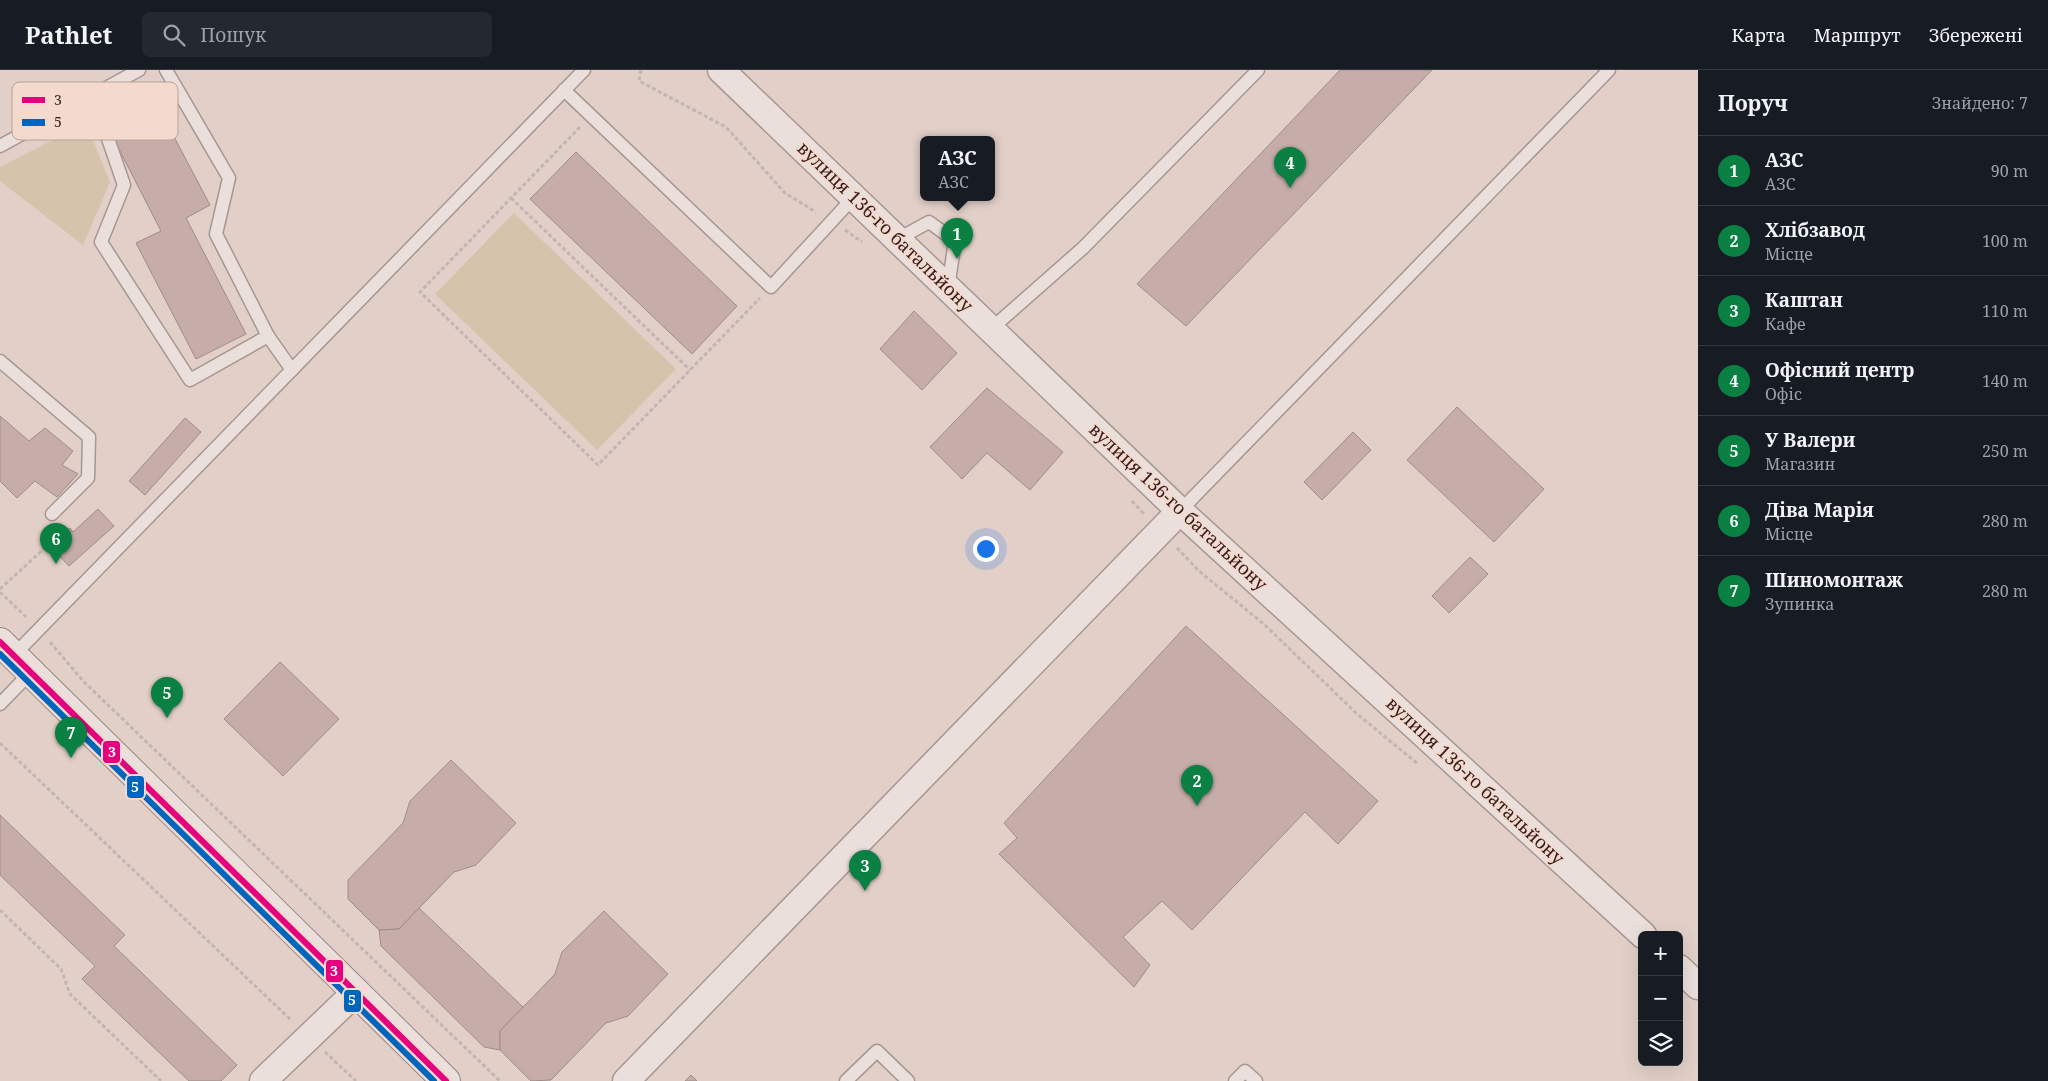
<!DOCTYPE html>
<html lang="uk">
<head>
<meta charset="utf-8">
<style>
	:root { --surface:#171b24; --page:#242831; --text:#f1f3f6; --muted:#9ea1a6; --line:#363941; --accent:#0b8043 }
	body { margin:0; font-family:"Noto Serif",serif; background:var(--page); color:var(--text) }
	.controls { position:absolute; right:15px; bottom:15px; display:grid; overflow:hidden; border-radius:8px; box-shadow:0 5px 20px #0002 }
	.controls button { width:45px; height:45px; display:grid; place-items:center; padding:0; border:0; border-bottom:1px solid var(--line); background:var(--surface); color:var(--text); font:25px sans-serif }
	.you { position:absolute; left:985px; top:478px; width:18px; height:18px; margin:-12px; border:4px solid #fff; border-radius:50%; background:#1a73e8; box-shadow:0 0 0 8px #1a73e833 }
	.badge { display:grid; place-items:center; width:32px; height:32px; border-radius:50%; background:var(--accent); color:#fff; font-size:16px; font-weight:700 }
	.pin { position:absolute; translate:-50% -41px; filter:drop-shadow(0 1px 2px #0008) }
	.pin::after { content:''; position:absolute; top:26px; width:18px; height:15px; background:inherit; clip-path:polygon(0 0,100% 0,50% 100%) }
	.popup { position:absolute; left:920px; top:66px; width:75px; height:65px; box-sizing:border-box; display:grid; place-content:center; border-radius:8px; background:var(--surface); filter:drop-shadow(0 1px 4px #0005); font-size:16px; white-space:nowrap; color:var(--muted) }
	.popup b { font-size:19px; color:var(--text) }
	.popup::after { content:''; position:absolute; left:50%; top:100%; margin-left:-10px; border:10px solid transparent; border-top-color:var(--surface) }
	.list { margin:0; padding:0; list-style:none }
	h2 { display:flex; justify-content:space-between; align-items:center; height:65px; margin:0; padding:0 20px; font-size:21px }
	h2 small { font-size:16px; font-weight:400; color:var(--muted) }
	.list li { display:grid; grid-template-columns:32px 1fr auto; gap:15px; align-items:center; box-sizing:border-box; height:70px; padding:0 20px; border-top:1px solid var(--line) }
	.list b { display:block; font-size:19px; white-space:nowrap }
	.list p { margin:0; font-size:16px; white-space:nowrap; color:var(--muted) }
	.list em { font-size:16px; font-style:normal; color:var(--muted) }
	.icon { flex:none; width:28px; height:28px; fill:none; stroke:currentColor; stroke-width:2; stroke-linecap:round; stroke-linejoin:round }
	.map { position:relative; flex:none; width:1698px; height:1011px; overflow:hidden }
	header { display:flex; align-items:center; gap:30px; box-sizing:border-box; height:70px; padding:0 25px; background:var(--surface); border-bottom:1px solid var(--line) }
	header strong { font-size:24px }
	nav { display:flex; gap:28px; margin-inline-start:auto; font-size:18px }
	.search { width:350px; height:45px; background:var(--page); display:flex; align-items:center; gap:12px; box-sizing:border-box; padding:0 18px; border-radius:8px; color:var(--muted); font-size:19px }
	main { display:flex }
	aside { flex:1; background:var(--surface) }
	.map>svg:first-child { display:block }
</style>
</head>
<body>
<header>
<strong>Pathlet</strong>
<div class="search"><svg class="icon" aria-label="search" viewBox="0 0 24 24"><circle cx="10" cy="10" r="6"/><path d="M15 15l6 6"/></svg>Пошук</div>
<nav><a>Карта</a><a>Маршрут</a><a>Збережені</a></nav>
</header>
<main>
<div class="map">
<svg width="1698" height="1011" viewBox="0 0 1698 1011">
	<rect width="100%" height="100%" fill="#e2d0c8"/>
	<!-- green -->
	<g fill="#d5c3ab">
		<polygon points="86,53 110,112 83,175 0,111 0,97"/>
		<polygon points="514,143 676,299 597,380 435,224"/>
	</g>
	<!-- building -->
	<g fill="#c6adaa" stroke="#a18c88">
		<polygon points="1340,0 1432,0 1186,256 1137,214"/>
		<polygon points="153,27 210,135 186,148 246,264 196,289 136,173 161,161 105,52"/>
		<polygon points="576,82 737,236 692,284 530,129"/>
		<polygon points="914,241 957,283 922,320 880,279"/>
		<polygon points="987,318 1063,382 1030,420 987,383 962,409 930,377"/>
		<polygon points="1457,337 1544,419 1494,472 1407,390"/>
		<polygon points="0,346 29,371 45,358 73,381 62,395 78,404 57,427 35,411 17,428 0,411"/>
		<polygon points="185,348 201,362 145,425 129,411"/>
		<polygon points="1353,362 1371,380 1322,430 1304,412"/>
		<polygon points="98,439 114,456 69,496 54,480 63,472 59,467 70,458 73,462"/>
		<polygon points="1470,487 1488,504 1449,543 1432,526"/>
		<polygon points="1186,556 1378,731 1338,774 1305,742 1192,860 1162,831 1123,867 1150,895 1134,917 999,784 1017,768 1004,753"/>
		<polygon points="280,592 339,649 283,706 224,649"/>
		<polygon points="451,690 516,753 476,795 454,802 399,859 379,860 348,829 348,810 403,753 410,731"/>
		<polygon points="0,745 125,865 114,876 237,995 221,1011 189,1011 82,909 95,896 0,805"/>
		<polygon points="419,838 523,937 500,961 500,980 484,977 381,876 379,860 399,859"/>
		<polygon points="604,841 668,904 628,946 606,953 551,1010 531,1011 500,980 500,961 555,904 562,882"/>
		<polygon points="691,1005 697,1011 685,1011"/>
	</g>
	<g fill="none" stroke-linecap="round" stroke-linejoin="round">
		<defs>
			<g id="service">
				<polyline points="166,0 229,108 216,164 268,266 292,300"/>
				<polyline points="564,20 771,217 854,127"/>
				<polyline points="93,25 124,115 101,172 190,310 268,266"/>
				<polyline points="0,76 139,0"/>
				<polyline points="898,169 929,152 955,171 948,218"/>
				<polyline points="991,259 1083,178 1258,0"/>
				<polyline points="0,291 89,367 88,408 52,444"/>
				<polyline points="1180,441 1609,0"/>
				<polyline points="14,585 584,0"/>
				<polyline points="0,634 31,602"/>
				<polyline points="846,1011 877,981 908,1011"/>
				<polyline points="1235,1011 1245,1001 1256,1011"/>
			</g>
			<g id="minor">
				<polyline points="721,0 1180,441 1643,865"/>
				<polyline points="1679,898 1698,916"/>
				<polyline points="263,1011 356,922"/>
				<polyline points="626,1011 1180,441"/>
			</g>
			<polyline id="secondary" points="0,572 446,1011"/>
		</defs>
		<!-- service casing -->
		<use href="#service" stroke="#a79792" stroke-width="15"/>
		<!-- minor casing -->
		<use href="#minor" stroke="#a79792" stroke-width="29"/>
		<!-- secondary casing -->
		<use href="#secondary" stroke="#968682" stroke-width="30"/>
		<!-- path -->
		<g stroke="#c2b6b2" stroke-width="3" stroke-dasharray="4 2.5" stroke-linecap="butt">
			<polyline points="641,0 639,11 726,57 785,123 816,142"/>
			<polyline points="580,57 420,222 598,395 760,228"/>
			<polyline points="511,128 690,300"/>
			<polyline points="845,160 862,172"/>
			<polyline points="1132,431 1145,445"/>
			<polyline points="1177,478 1199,501 1265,555 1356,643 1418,694"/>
			<polyline points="0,519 48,475"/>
			<polyline points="0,522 26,547"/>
			<polyline points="50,572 84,612 500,1011"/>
			<polyline points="0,673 292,951"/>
			<polyline points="0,840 61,899 70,924 161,1011"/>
			<polyline points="325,982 356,1011"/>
		</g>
		<!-- service -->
		<use href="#service" stroke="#eadfdb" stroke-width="12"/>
		<!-- minor -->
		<use href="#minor" stroke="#eadfdb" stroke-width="26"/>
		<!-- secondary -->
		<use href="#secondary" stroke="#eadfdb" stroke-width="28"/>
		<defs>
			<polyline id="bus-1" points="0,572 446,1011"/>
			<polyline id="bus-2" points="0,584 434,1011"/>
		</defs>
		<!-- bus-1 casing -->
		<use href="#bus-1" stroke="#f4d9cd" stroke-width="10"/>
		<!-- bus-2 casing -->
		<use href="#bus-2" stroke="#f4d9cd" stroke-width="10"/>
		<!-- bus-1 -->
		<use href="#bus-1" stroke="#e5007d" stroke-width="6"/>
		<!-- bus-2 -->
		<use href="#bus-2" stroke="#0065bd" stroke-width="6"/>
	</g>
	<g text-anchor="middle" stroke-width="4" stroke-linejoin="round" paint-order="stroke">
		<!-- street labels -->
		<g font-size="18" fill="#341d1c" stroke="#f4d9cd">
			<text transform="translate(885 157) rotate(44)" y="6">вулиця 136-го батальйону</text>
			<text transform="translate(1178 437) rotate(43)" y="6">вулиця 136-го батальйону</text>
			<text transform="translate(1475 711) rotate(43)" y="6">вулиця 136-го батальйону</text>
		</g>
	</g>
	<!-- legend -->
	<rect x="12" y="12" width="166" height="58" rx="8" fill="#f4d9cd" stroke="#baa198" stroke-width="1"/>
	<rect x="22" y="27" width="23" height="6" fill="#e5007d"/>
	<rect x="22" y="49" width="23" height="7" fill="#0065bd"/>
	<g font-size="14" fill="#341d1c">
		<text x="54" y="35">3</text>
		<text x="54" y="57">5</text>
	</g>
	<g stroke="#f4d9cd" stroke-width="2">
		<rect x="102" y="670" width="19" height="24" rx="5" fill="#e5007d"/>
		<rect x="126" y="705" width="19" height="24" rx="5" fill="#0065bd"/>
		<rect x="325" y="889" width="19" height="24" rx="5" fill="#e5007d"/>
		<rect x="343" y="919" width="19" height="24" rx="5" fill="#0065bd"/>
	</g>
	<g font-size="14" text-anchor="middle" font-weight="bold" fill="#fff">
		<text x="112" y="687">3</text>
		<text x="135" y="722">5</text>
		<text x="334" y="906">3</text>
		<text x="352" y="935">5</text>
	</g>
</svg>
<div class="controls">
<button>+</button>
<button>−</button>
<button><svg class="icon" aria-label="layers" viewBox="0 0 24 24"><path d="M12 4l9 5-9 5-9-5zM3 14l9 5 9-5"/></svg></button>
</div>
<div class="you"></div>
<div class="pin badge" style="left:957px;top:189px">1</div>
<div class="popup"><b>АЗС</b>АЗС</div>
<div class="pin badge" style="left:1197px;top:736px">2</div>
<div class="pin badge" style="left:865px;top:821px">3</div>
<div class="pin badge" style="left:1290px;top:118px">4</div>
<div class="pin badge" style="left:167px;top:648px">5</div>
<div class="pin badge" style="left:56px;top:494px">6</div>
<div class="pin badge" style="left:71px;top:688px">7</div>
</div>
<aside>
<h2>Поруч<small>Знайдено: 7</small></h2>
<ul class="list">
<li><span class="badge">1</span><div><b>АЗС</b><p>АЗС</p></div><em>90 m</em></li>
<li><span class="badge">2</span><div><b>Хлібзавод</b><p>Місце</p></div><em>100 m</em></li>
<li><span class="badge">3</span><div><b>Каштан</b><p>Кафе</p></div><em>110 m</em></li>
<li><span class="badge">4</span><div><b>Офісний центр</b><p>Офіс</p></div><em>140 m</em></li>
<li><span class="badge">5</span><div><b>У Валери</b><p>Магазин</p></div><em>250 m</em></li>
<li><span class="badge">6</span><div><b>Діва Марія</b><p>Місце</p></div><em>280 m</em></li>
<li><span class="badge">7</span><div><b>Шиномонтаж</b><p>Зупинка</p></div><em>280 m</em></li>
</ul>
</aside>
</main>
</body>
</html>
